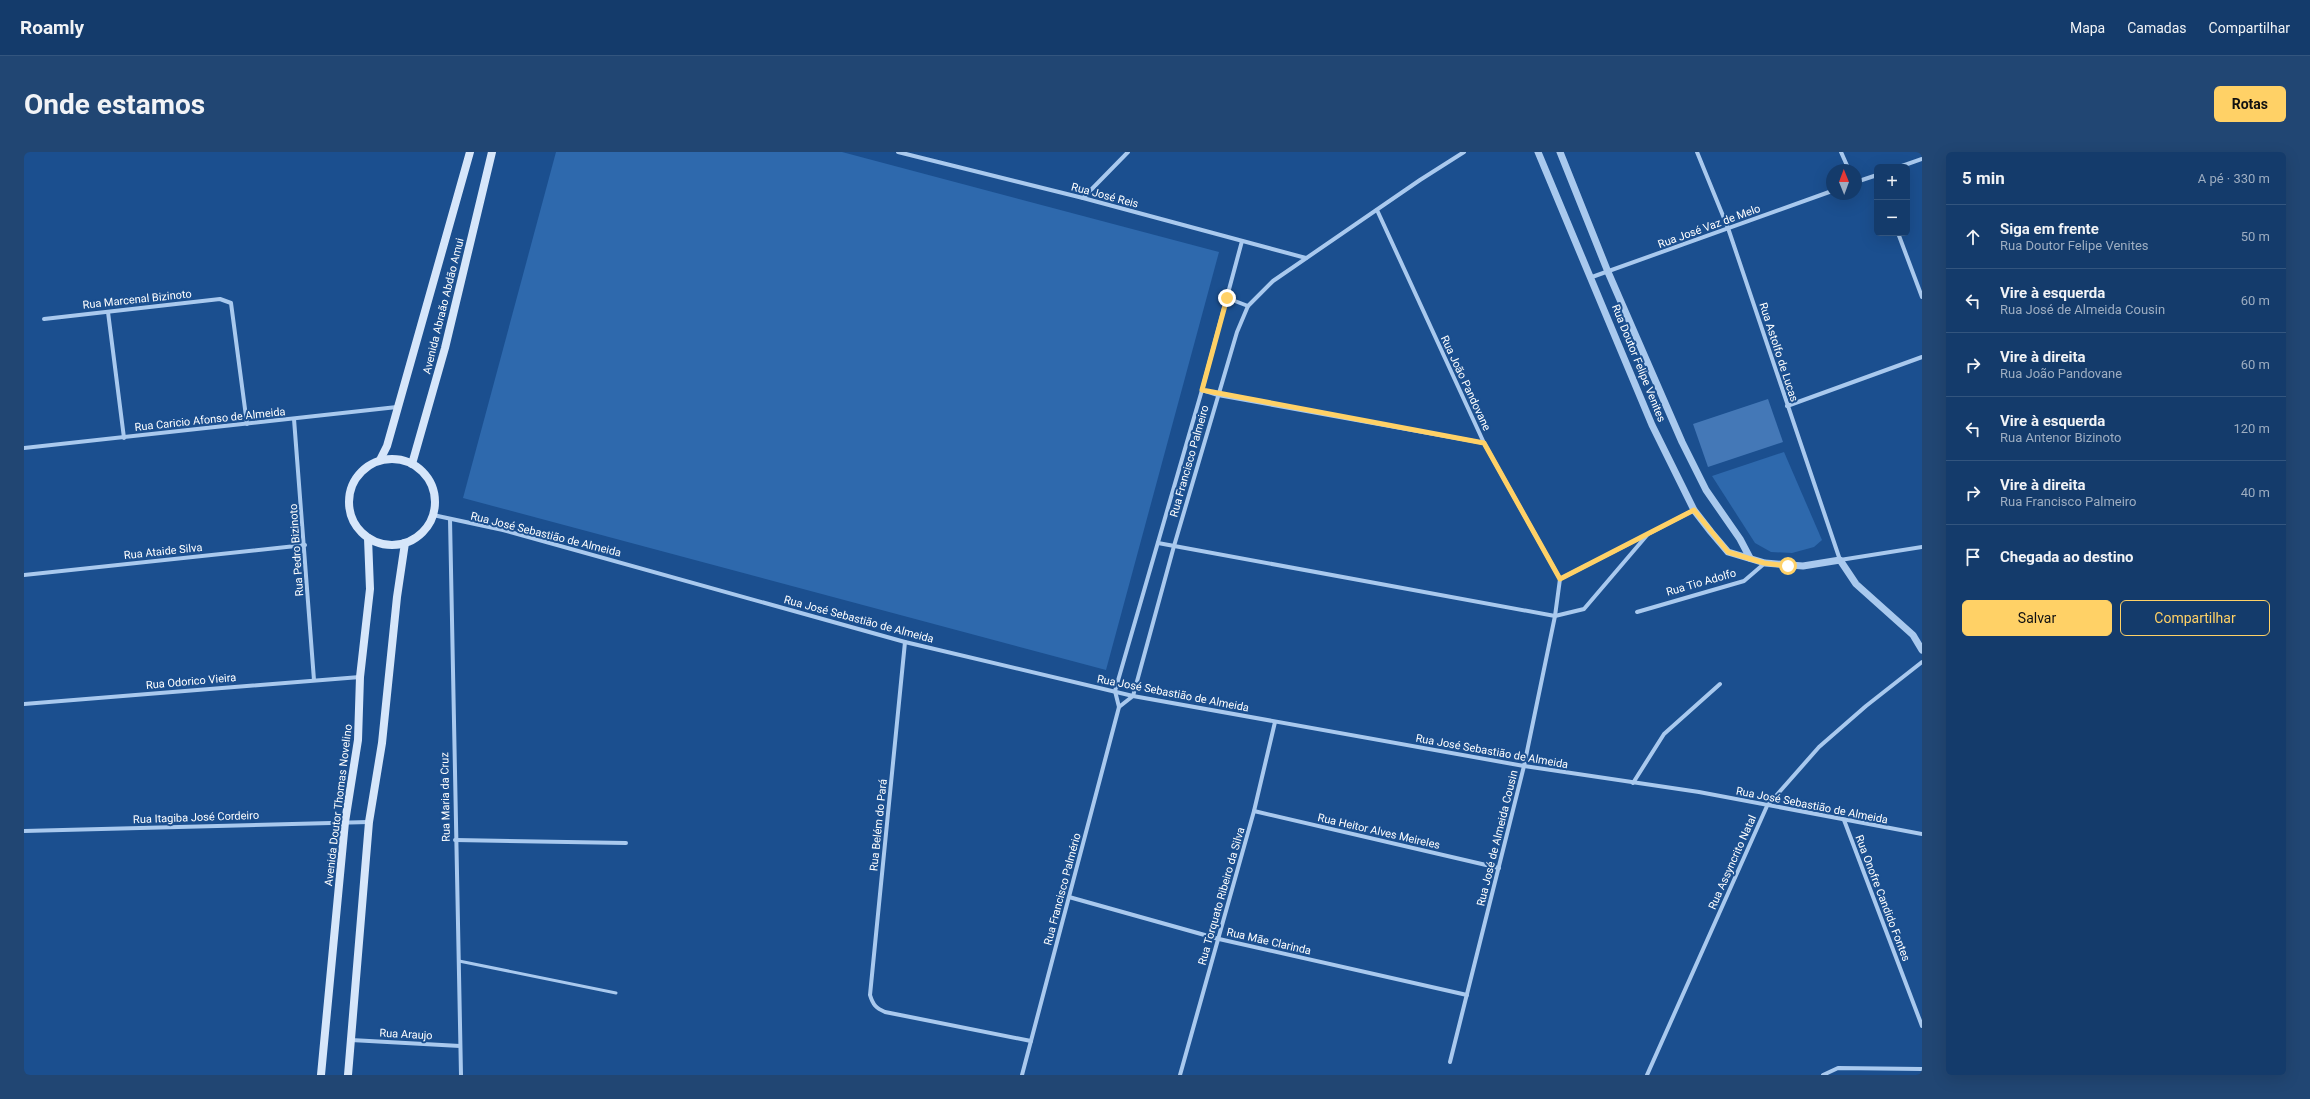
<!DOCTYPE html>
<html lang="pt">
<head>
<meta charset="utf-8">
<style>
	:root { --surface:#143b6b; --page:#214673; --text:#f1f3f6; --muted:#9dadc1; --line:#33557e; --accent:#ffd166 }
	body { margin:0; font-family:Roboto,sans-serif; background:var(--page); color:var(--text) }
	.controls { position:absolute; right:12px; top:12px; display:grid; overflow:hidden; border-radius:6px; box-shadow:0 4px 16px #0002 }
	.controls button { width:36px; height:36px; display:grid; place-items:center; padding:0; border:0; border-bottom:1px solid var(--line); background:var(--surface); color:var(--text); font:20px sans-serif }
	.compass { position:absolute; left:1802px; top:12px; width:36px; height:36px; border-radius:50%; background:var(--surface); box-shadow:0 4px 16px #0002; rotate:359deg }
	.stop { position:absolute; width:12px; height:12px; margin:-9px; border:3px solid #ffd166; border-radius:50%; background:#fff }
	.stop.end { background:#ffd166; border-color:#fff; box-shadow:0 1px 4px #0008 }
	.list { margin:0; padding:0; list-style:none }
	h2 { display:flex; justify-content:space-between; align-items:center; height:52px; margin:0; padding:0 16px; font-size:17px }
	h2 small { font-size:13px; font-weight:400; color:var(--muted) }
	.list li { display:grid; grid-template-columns:26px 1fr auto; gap:12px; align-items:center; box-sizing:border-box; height:64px; padding:0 16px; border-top:1px solid var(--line) }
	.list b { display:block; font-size:15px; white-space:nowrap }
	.list p { margin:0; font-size:13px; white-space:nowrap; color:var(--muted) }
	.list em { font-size:13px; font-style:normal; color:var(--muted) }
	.actions { display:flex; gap:8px; padding:12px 16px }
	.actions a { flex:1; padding:9px 0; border:1px solid var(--accent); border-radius:6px; text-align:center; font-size:14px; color:var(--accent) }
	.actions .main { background:var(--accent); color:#111 }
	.icon { flex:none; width:22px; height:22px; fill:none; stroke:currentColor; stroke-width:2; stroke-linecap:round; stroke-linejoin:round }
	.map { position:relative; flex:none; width:1898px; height:923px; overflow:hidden; border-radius:6px }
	header { display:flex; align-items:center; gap:24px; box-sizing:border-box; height:56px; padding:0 20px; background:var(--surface); border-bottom:1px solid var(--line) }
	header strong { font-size:19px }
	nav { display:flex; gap:22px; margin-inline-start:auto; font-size:14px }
	.intro { display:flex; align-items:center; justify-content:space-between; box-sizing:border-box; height:96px; padding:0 24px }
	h1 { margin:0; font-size:28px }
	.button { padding:10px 18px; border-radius:6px; background:var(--accent); color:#111; font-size:14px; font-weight:700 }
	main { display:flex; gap:24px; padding:0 24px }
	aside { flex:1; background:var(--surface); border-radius:6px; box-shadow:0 4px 16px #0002 }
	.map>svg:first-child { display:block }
</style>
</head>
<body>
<header>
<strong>Roamly</strong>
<nav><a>Mapa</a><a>Camadas</a><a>Compartilhar</a></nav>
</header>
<div class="intro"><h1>Onde estamos</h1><a class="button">Rotas</a></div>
<main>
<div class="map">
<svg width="1898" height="923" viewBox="0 0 1898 923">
	<rect width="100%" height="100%" fill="#1b4f8f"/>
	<!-- green -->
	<g fill="#2e69ad">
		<polygon points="532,0 818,0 1195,100 1082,518 439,346"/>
		<polygon points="1760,300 1798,388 1790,395 1768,401 1747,400 1731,391 1688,324"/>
	</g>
	<!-- building -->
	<polygon fill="#4478b7" points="1744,247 1759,290 1684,315 1669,272"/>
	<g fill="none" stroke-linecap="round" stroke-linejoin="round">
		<!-- service -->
		<polyline stroke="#a9c9ee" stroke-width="3" points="435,809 592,841"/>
		<!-- minor -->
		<g stroke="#a9c9ee" stroke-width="4">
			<polyline points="874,0 1059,46 1282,106"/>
			<polyline points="1673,0 1704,76 1816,408 1898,395"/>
			<polyline points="1817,0 1825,18"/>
			<polyline points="1875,15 1898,7"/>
			<polyline points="1832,30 1853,23"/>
			<polyline points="1059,46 1104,0"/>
			<polyline points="1353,58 1460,291 1536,427"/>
			<polyline points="1874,81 1898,145"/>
			<polyline points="1568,125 1808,39"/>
			<polyline points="1203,146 1224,154"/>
			<polyline points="84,160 100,286"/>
			<polyline points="20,167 196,147 207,151 223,272"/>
			<polyline points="1178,238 1194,243 1460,291"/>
			<polyline points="1763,254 1898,205"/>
			<polyline points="270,267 290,528"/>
			<polyline points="0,296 373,255"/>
			<polyline points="409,363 479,378 881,490 1109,544 1500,614 1675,640 1898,682"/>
			<polyline points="426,367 437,923"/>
			<polyline points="1134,391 1531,464 1536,427 1622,383"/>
			<polyline points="0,423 281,393"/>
			<polyline points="1613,460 1720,429 1741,411"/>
			<path d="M 881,490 L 846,843 C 849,853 852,856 861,860 L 1007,889"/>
			<polyline points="0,552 336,525"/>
			<polyline points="1095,555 1109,544 1150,394 1213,180 1224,154 1249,129 1396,28 1440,0"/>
			<polyline points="1609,631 1640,582 1696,532"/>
			<polyline points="1230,659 1475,716"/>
			<polyline points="1820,668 1898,874"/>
			<polyline points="0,679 345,670"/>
			<polyline points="431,688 602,691"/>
			<polyline points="1045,745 1195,787 1443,843"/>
			<polyline points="327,888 436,894"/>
			<polyline points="1426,910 1500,614 1531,464 1560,457 1624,382 1670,358"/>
			<polyline points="998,923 1095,555 1091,539 1178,238 1218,89"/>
			<polyline points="1156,923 1230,659 1251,570"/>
			<polyline points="1623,923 1743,654 1795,595 1842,554 1898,510"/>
			<polyline points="1799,923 1814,916 1898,917"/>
		</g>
		<!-- tertiary -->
		<g stroke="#a9c9ee" stroke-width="7">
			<polyline points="1514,0 1628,273 1670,358 1687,380 1704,400 1741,411 1779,414 1816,408 1832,432 1889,483 1898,498"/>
			<polyline points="1536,0 1584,120 1658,290 1682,338 1716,387 1726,406"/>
		</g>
		<!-- secondary -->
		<g stroke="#d6e6fa" stroke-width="8">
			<circle cx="368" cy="350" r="43"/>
			<polyline points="356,308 363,294 446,0"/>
			<polyline points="388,312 421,196 468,0"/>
			<polyline points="297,923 321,670 334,588 336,525 346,437 344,386"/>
			<polyline points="324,923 345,670 358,591 373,445 381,391"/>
		</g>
	</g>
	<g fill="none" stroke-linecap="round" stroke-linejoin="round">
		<!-- route -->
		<polyline stroke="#ffd166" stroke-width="5" points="1203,146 1178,238 1460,291 1536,427 1670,358 1704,400 1740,411 1764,414"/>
	</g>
	<g text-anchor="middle" stroke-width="4" stroke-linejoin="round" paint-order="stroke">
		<!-- street labels -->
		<g font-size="11" fill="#fff" stroke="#1b4f8f">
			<text transform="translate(1081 43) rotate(15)" y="4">Rua José Reis</text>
			<text transform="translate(1685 74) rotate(-20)" y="4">Rua José Vaz de Melo</text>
			<text transform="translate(113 147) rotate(-6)" y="4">Rua Marcenal Bizinoto</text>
			<text transform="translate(419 154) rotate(-76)" y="4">Avenida Abraão Abdão Amui</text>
			<text transform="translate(1755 200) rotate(72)" y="4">Rua Astolfo de Lucas</text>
			<text transform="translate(1615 211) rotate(68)" y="4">Rua Doutor Felipe Venites</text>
			<text transform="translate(1442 231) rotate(65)" y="4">Rua João Pandovane</text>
			<text transform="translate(186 267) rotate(-6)" y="4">Rua Caricio Afonso de Almeida</text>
			<text transform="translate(1165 309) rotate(-74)" y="4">Rua Francisco Palmeiro</text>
			<text transform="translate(522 382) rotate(14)" y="4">Rua José Sebastião de Almeida</text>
			<text transform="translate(272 398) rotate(-94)" y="4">Rua Pedro Bizinoto</text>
			<text transform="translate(139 399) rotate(-6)" y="4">Rua Ataide Silva</text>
			<text transform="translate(1677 430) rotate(-16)" y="4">Rua Tio Adolfo</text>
			<text transform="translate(835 467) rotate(15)" y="4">Rua José Sebastião de Almeida</text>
			<text transform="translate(167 529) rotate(-5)" y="4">Rua Odorico Vieira</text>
			<text transform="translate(1149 541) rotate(11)" y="4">Rua José Sebastião de Almeida</text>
			<text transform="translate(1468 599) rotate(10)" y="4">Rua José Sebastião de Almeida</text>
			<text transform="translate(421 645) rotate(-91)" y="4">Rua Maria da Cruz</text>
			<text transform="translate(314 653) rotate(-83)" y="4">Avenida Doutor Thomas Novelino</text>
			<text transform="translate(1788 653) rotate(11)" y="4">Rua José Sebastião de Almeida</text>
			<text transform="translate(172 665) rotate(-2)" y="4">Rua Itagiba José Cordeiro</text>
			<text transform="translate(854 673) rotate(-84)" y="4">Rua Belém do Pará</text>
			<text transform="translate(1355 679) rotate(13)" y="4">Rua Heitor Alves Meireles</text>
			<text transform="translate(1473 686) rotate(-76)" y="4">Rua José de Almeida Cousin</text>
			<text transform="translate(1708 710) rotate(-66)" y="4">Rua Assyncrito Natal</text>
			<text transform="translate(1038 737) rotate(-75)" y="4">Rua Francisco Palmério</text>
			<text transform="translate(1197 744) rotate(-74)" y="4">Rua Torquato Ribeiro da Silva</text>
			<text transform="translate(1859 746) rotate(69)" y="4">Rua Onofre Candido Fontes</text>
			<text transform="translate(1245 789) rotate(13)" y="4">Rua Mãe Clarinda</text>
			<text transform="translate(382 882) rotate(3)" y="4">Rua Araujo</text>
		</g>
	</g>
</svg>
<div class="controls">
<button>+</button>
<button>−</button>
</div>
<svg class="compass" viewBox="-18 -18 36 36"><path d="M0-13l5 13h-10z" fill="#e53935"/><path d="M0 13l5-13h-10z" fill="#9dadc1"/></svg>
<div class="stop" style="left:1764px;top:414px"></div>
<div class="stop end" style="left:1203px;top:146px"></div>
</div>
<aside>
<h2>5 min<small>A pé · 330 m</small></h2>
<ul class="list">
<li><svg class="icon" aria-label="ahead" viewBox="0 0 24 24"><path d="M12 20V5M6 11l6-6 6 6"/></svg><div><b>Siga em frente</b><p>Rua Doutor Felipe Venites</p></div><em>50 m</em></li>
<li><svg class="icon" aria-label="left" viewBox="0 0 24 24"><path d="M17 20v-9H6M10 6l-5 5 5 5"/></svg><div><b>Vire à esquerda</b><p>Rua José de Almeida Cousin</p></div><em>60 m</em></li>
<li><svg class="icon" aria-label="right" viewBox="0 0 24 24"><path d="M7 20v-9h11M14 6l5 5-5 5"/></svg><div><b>Vire à direita</b><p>Rua João Pandovane</p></div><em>60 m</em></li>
<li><svg class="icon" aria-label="left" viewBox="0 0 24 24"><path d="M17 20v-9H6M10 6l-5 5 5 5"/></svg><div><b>Vire à esquerda</b><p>Rua Antenor Bizinoto</p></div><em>120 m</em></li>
<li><svg class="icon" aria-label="right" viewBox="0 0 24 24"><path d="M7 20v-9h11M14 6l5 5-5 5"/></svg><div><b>Vire à direita</b><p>Rua Francisco Palmeiro</p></div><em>40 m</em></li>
<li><svg class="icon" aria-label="arrive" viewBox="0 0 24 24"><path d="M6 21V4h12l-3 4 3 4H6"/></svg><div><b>Chegada ao destino</b></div></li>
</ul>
<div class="actions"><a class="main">Salvar</a><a>Compartilhar</a></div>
</aside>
</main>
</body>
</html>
